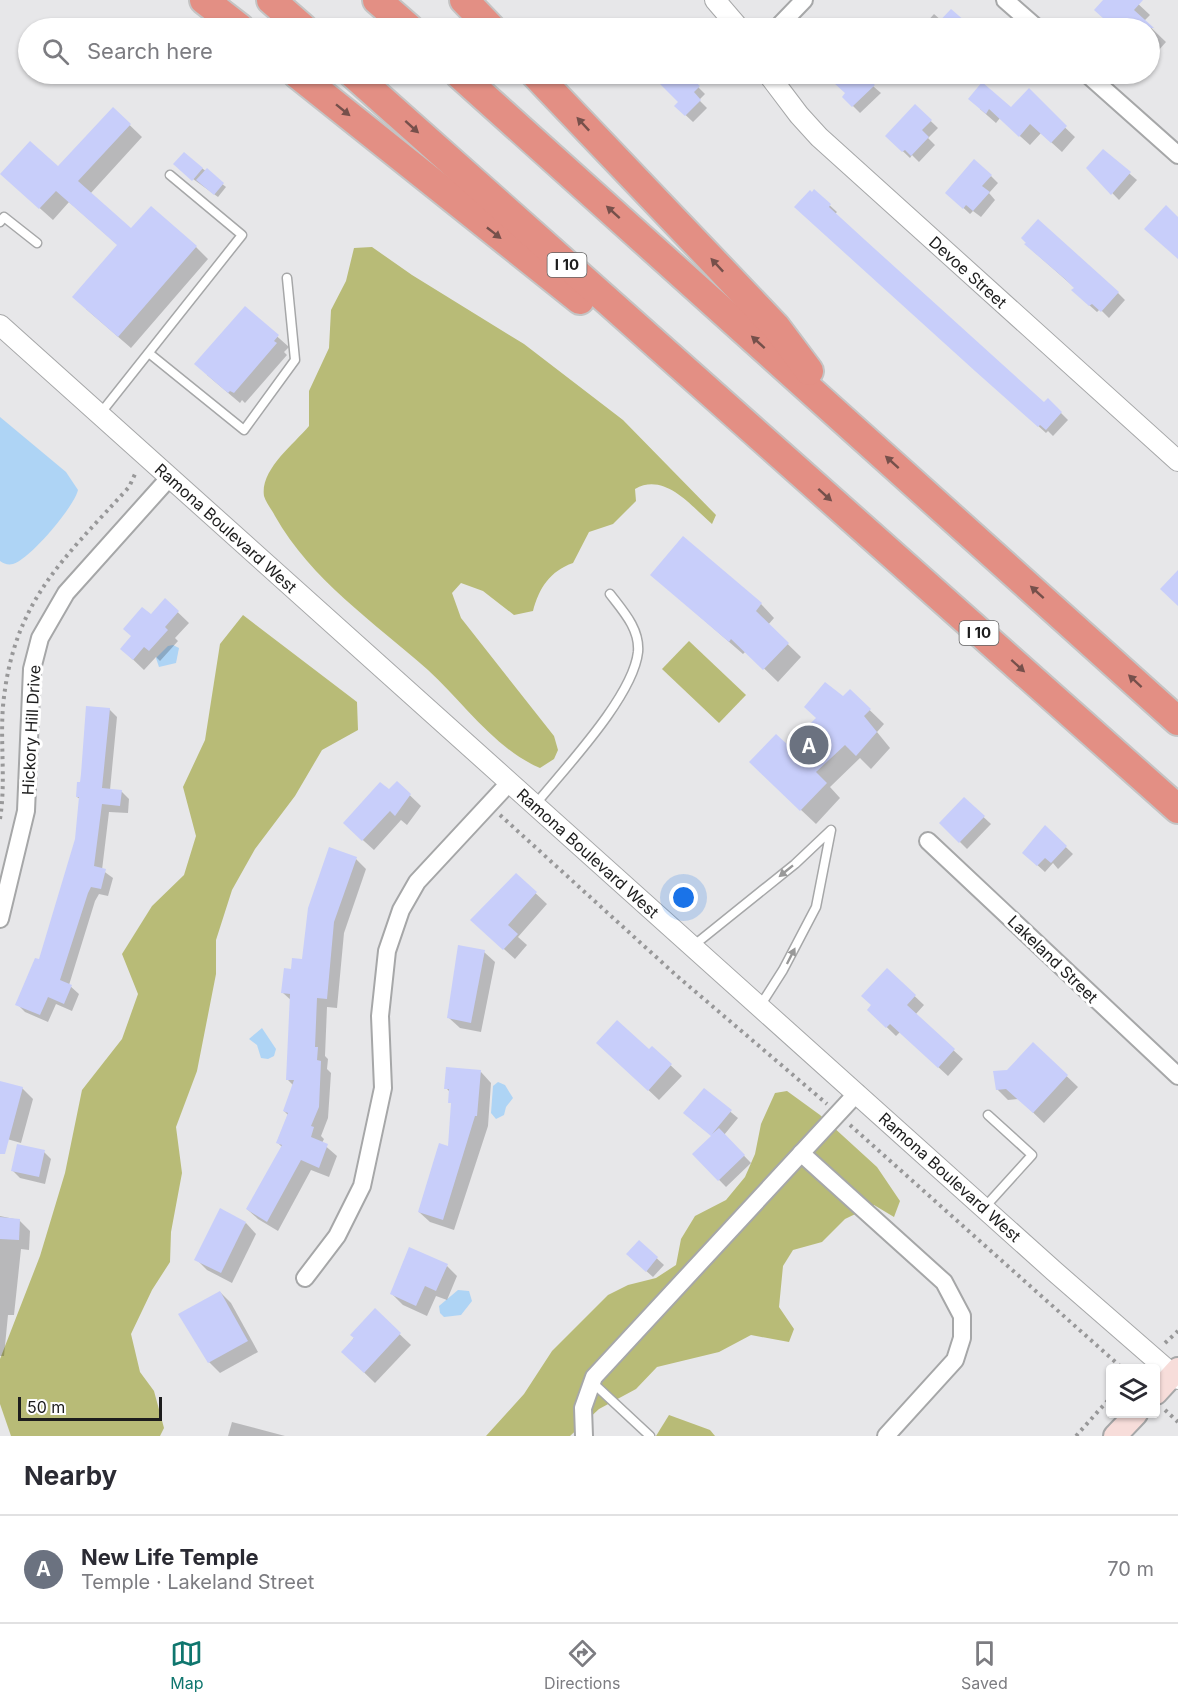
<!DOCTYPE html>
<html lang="en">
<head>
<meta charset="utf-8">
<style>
	:root { --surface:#fff; --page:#f2f2f3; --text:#2b2b33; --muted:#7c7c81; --line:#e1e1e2; --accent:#0f766e }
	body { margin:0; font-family:Inter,sans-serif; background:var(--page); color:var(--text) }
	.controls { position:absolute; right:18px; bottom:18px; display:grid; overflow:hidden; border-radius:6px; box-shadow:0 2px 4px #0004 }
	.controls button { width:54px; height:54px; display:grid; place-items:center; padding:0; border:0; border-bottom:2px solid var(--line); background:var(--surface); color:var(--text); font:30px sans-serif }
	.scale { position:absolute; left:18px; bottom:15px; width:144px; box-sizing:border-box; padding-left:6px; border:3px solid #1d1d1d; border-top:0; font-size:16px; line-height:21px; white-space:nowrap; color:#1d1d1d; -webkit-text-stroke:4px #fff; paint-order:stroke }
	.you { position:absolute; left:684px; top:898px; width:21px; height:21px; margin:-15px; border:4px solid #fff; border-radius:50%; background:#1a73e8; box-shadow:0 0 0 9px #1a73e833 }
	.badge { display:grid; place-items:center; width:39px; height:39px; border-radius:50%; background:var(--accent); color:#fff; font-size:20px; font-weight:700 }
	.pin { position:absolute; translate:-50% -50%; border:3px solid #fff; box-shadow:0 2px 6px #0006 }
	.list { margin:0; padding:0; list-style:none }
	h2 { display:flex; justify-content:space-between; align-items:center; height:78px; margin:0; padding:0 24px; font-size:26px }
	h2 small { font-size:20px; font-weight:400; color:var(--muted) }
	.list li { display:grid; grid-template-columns:39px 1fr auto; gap:18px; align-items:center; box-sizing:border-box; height:108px; padding:0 24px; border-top:2px solid var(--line) }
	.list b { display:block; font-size:22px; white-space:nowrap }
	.list p { margin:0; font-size:20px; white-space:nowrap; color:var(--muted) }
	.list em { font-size:20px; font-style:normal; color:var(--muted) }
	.icon { flex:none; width:33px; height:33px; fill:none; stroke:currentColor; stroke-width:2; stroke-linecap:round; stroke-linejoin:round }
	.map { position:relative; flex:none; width:1178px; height:1436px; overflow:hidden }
	.search { position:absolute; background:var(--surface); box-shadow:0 2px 4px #0004; left:18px; right:18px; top:18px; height:66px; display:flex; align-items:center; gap:15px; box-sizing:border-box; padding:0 21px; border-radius:33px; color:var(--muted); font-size:22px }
	.sheet { height:186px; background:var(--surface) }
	nav { display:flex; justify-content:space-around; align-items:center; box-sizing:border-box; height:84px; border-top:2px solid var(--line); background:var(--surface); font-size:16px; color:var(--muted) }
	nav a { display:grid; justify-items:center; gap:3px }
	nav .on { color:var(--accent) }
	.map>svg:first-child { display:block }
</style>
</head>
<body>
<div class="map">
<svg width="1178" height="1436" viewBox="0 0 1178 1436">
	<rect width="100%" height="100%" fill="#e7e7e9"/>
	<!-- green -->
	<g fill="#b8bb77">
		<path d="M 372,247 L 412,275 L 524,344 L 623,420 L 716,515 L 712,524 C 691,506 665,472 635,489 L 636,501 L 613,524 L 589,532 L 573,563 C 550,571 539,588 533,611 L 514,615 L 483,591 L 461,583 L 452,593 L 461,618 L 554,736 L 558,750 L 554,759 L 540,768 C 495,749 464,703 428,670 C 374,622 311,580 275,516 C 272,510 266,503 264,496 C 260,470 293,445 309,426 L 309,391 L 329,348 L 331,310 L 346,281 L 354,248 Z"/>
		<polygon points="243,615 357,702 358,730 322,750 295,796 255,849 232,890 216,940 216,974 197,1071 176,1127 182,1173 171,1232 170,1262 152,1290 131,1334 140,1372 154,1391 164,1428 160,1436 11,1436 0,1404 0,1359 40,1256 65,1173 82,1090 122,1039 138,994 122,954 152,906 184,875 196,836 183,787 205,740 220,644"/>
		<polygon points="689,641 746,695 719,723 662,669"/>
		<polygon points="787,1091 820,1115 877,1167 900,1201 894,1217 874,1205 845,1219 822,1242 793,1250 783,1266 779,1307 794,1329 789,1342 751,1335 719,1352 657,1367 636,1389 599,1409 570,1436 486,1436 524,1394 552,1351 608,1295 628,1285 656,1278 676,1265 681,1239 695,1216 726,1200 745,1177 755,1154 761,1124 775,1093"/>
		<polygon points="669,1415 710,1430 715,1436 656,1436"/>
	</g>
	<!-- water -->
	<g fill="#aed4f5">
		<path d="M 0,417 L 66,472 L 78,490 C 74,507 30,559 13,564 C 8,565 4,564 0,561 Z"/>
		<polygon points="173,645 179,648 176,663 159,667 156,658 168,646"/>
		<polygon points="262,1028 276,1049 274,1056 268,1059 261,1058 257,1045 249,1039"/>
		<polygon points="498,1082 505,1085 513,1098 506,1107 504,1115 496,1119 491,1113 493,1086"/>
		<polygon points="458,1290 469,1291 472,1301 461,1315 444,1317 440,1313 439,1306"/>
	</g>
	<!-- shadow -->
	<g fill="#0003">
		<polygon points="1105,0 1134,0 1150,15 1144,21 1166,42 1150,60 1150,28 1115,28 1107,21"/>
		<polygon points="952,11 971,28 929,28 925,24 934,14 942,21"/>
		<polygon points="670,74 685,74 705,94 699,100 707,108 693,122 676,106 680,102 661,83"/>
		<polygon points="826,74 859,74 881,93 860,113 844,97 847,93"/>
		<polygon points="915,106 938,128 928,138 935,145 919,162 912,155 910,158 887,136"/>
		<polygon points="113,109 142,137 90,194 131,231 196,247 208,259 131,348 86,309 118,245 69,202 53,220 15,186 58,168"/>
		<polygon points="980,109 1011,109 1055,118 1075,137 1062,152 1041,133 1030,145 1000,118 996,123"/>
		<polygon points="1103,151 1137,180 1119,200 1088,168"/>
		<polygon points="184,154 226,187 218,197 182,171"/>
		<polygon points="991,176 998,183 989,193 995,200 981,217 973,211 970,214 954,199"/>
		<polygon points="814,191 837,212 835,214 1044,404 1048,400 1068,420 1053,436 1048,431 1046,433 803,213"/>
		<polygon points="1033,251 1118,293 1125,300 1109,318 1100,309 1097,312 1080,297 1075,288"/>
		<polygon points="245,308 289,347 284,352 287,355 245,403 242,400 240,403 207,375"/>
		<polygon points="652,575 761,604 774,618 768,625 801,657 778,682 746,651 743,654"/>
		<polygon points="165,600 189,623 175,638 178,641 160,661 156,657 144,670 122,649"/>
		<polygon points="850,691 884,724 877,732 890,748 871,769 860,758 830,787 840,798 816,824 765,776 788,747"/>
		<polygon points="109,709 117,717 110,790 121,791 129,799 128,813 109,812 102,870 113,878 108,896 99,894 95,901 69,985 79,994 72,1011 56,1004 48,1022 25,1012 17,1004 40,961 76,839 80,799 77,797"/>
		<polygon points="397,783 421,806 407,825 401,820 374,850 355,833"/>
		<polygon points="964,799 991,824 967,849 941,823"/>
		<polygon points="1045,827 1073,854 1058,869 1053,863 1045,872 1024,853"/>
		<polygon points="356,859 366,869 344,933 337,1008 327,1007 325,1056 328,1059 327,1069 331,1073 328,1118 321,1136 324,1139 322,1143 337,1156 329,1177 311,1170 278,1231 258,1219 247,1209 283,1148 277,1142 288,1115 284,1111 294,1086 287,1079 292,1001 283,993 292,971 304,961"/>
		<polygon points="516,875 547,904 518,937 527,945 515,959 483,930"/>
		<polygon points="484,952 495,962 481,1032 460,1028 449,1018"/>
		<polygon points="887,970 924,1005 915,1015 963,1059 948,1076 900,1032 896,1036 869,1010"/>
		<polygon points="1033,1044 1078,1087 1044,1123 1019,1099 1008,1100 997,1089 1008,1072"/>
		<polygon points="652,1048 682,1076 659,1100 609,1053 649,1051"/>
		<polygon points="481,1072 491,1083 488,1126 454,1230 430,1222 419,1212 449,1148 453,1105 450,1102 451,1093 446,1088"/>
		<polygon points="0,1082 22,1088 33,1099 21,1143 0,1137"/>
		<polygon points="704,1090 738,1118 724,1135 751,1163 726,1187 694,1154 713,1136 692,1120"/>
		<polygon points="44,1152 51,1159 45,1184 20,1178 13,1171"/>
		<polygon points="0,1216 19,1220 30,1231 29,1250 21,1249 14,1315 8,1315 4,1356 0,1356"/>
		<polygon points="246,1223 256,1234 232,1283 207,1270 196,1259"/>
		<polygon points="639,1242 664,1265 653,1277 635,1261"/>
		<polygon points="447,1266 457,1276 447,1300 436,1296 427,1316 403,1305 392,1294"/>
		<polygon points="220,1292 231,1303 258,1352 220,1373 209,1362"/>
		<polygon points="375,1311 411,1345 375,1383 343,1352"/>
		<polygon points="232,1422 285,1436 228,1436"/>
	</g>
	<!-- building -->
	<g fill="#c8cefa">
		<polygon points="1103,0 1143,0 1134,10 1154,28 1114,28 1094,10"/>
		<polygon points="951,9 973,28 933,28"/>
		<polygon points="668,74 686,74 700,86 694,92 701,100 685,116 674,106 678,102 659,83"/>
		<polygon points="824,74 862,74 875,85 852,107 842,97 845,93"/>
		<polygon points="982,82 1011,107 1029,88 1067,126 1051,143 1030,124 1019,137 989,109 986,114 968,99"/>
		<polygon points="915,104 932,120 922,130 929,137 911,156 905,150 902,152 885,136"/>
		<polygon points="113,107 131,124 78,181 131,228 151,206 197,246 118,337 72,297 117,245 56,191 39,209 0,174 30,141 58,166"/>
		<polygon points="1103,149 1131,172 1111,195 1086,168"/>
		<polygon points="184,152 203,168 192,181 173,164"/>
		<polygon points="974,159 992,175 982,186 990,192 973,211 966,205 963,209 945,193"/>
		<polygon points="207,168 224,183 214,195 196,180"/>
		<polygon points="814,189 831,204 829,207 865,240 1044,402 1048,398 1062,412 1046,430 1040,425 1038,427 975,371 794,207 810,190 812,192"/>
		<polygon points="1166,205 1178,217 1178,259 1144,229"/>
		<polygon points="1038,219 1119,292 1101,312 1092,304 1089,306 1071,290 1074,288 1065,279 1024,244 1026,243 1021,238"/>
		<polygon points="245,306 279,335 274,341 277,343 234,393 230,391 228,393 194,364"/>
		<polygon points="683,536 762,603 756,611 789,643 763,670 731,639 729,642 650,575"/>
		<polygon points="1178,570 1178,606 1160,589"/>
		<polygon points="165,598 179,611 165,627 168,630 149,651 144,647 133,660 120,649 131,636 123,629 142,607 151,614"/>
		<polygon points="825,682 843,696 850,689 871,709 864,716 877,732 856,756 845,745 816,772 827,783 800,811 749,762 776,734 788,745 816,718 804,707"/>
		<polygon points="86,706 110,708 102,788 122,790 120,806 102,804 94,866 106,869 101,889 91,887 88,893 60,980 72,985 64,1004 48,997 40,1015 15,1005 35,958 39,959 75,839 79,797 76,797 77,782 80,782 81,774"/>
		<polygon points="397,781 411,794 395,816 390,811 362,841 343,823 380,782 389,789"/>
		<polygon points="964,797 985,816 959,843 939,823"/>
		<polygon points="1045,825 1067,846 1051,863 1045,858 1037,866 1022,853"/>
		<polygon points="329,847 357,857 334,922 327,999 317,998 315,1047 318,1047 317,1060 321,1061 319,1107 311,1126 314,1127 311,1137 328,1144 319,1168 301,1160 267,1222 246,1209 282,1145 276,1143 288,1113 283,1111 294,1080 286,1080 290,994 281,993 284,968 291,969 292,958 302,959 308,908"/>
		<polygon points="516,873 537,892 508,925 518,934 503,950 470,920"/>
		<polygon points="458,945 485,950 471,1023 447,1018"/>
		<polygon points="887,968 916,995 907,1005 955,1049 938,1068 890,1024 886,1028 867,1010 871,1005 861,996"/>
		<polygon points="617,1020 649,1049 652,1046 672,1064 648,1091 596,1043"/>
		<polygon points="1033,1042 1068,1075 1033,1113 1006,1089 996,1090 993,1071 1007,1070"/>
		<polygon points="446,1067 481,1070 477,1116 475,1116 443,1220 418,1212 439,1143 448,1146 451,1103 448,1103 449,1089 444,1089"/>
		<polygon points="0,1081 23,1087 5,1154 0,1154"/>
		<polygon points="704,1088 732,1110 712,1134 719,1128 745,1155 718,1181 692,1154 711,1136 683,1113"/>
		<polygon points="17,1144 45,1150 39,1177 11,1171"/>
		<polygon points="220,1208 246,1222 221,1273 194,1260"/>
		<polygon points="0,1217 20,1219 19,1240 0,1239"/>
		<polygon points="639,1240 658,1257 646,1272 626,1254"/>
		<polygon points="409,1247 448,1264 436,1291 425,1286 416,1306 390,1294"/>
		<polygon points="220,1291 248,1341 208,1363 178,1314"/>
		<polygon points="375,1308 401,1333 364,1373 341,1352 354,1338 350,1335"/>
	</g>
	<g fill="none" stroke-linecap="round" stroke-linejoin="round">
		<defs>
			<g id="service">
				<polyline points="0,222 4,217 37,243"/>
				<polyline points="150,354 244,430 295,360 287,278"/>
				<polyline points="100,414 242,235 170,175"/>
				<path d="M 535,805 C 564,769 633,697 638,652 C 640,629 623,611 610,594"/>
				<polyline points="693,946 795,864 831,830 816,907 783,970 760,1006"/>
				<polyline points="984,1208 1032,1155 988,1115"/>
				<polyline points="592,1382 650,1436"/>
			</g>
			<g id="minor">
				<polyline points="1005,0 1037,28"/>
				<polyline points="777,28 804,0"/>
				<polyline points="1087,74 1178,155"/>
				<polyline points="928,841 1178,1076"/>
				<polyline points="0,919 26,811 32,669 40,638 66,593 170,477"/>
				<polyline points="801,1153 944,1282 962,1316 962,1338 955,1360 886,1436"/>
				<polyline points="305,1278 337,1236 362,1186 383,1088 380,1016 387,951 401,910 417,882 509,783"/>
				<polyline points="584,1436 583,1408 594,1377 857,1093"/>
			</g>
			<g id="tertiary">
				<polyline points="715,0 739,28"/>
				<polyline points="768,74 799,115 819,137 1178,461"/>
				<polyline points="0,325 1054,1271 1178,1379"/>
			</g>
			<g id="secondary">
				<polyline points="1156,1393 1178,1369"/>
				<polyline points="1115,1436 1136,1414"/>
			</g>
			<g id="motorway">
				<polyline points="204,0 240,28"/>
				<polyline points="271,0 303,28"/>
				<polyline points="377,0 409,28"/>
				<polyline points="464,0 491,28"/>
				<polyline points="297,74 580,300"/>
				<polyline points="353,74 1178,809"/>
				<polyline points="459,74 1178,721"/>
				<polyline points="535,74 776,327 809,371"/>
			</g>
		</defs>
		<!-- service casing -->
		<use href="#service" stroke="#a6a7a8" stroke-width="11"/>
		<!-- minor casing -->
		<use href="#minor" stroke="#a6a7a8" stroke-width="20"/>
		<!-- tertiary casing -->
		<use href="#tertiary" stroke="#a6a7a8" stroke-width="22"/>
		<!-- secondary casing -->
		<use href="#secondary" stroke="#a6a7a8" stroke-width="26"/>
		<!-- motorway casing -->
		<use href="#motorway" stroke="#c4c4c4" stroke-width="32"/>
		<!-- path -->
		<g stroke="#989899" stroke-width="4" stroke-dasharray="3 4.5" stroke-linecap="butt">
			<polyline points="500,815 677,976 827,1104"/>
			<path d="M 0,819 C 6,782 0,744 3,706 C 13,601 63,560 129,487 L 136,472"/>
			<polyline points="850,1125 1122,1368"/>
			<polyline points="1165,1343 1178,1331"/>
			<polyline points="1165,1410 1178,1422"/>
			<polyline points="1076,1436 1110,1398"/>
		</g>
		<!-- service -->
		<use href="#service" stroke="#fff" stroke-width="8"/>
		<!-- minor -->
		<use href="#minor" stroke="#fff" stroke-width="16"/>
		<!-- tertiary -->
		<use href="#tertiary" stroke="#fff" stroke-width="20"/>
		<!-- secondary -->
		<use href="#secondary" stroke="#f7ddda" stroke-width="22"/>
		<!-- motorway -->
		<use href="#motorway" stroke="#e38f84" stroke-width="28"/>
	</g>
	<!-- one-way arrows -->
	<defs><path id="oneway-solid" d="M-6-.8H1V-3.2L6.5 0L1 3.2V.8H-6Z" transform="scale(1.5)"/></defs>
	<g fill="#76504b">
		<use href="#oneway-solid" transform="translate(343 110) rotate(39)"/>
		<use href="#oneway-solid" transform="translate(583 124) rotate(-133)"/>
		<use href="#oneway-solid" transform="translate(412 127) rotate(42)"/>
		<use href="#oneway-solid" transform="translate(613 212) rotate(-138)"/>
		<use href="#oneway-solid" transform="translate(494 233) rotate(38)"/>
		<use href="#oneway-solid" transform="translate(717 265) rotate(-133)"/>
		<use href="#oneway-solid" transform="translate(758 342) rotate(-138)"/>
		<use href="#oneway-solid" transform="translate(892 462) rotate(-138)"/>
		<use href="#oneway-solid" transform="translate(825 495) rotate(42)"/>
		<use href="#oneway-solid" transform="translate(1037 592) rotate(-138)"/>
		<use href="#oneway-solid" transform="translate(1018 666) rotate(42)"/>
		<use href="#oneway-solid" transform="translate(1135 681) rotate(-137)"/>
	</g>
	<g fill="#999">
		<use href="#oneway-solid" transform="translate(786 871) rotate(141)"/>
		<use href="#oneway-solid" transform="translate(791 956) rotate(-63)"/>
	</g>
	<g text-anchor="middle" stroke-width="6" stroke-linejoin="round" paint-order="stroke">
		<!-- shield labels -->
		<g fill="#fff" stroke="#616161" stroke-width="1.5">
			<rect x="547.5" y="253" width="39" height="24" rx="4.5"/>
			<rect x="959.5" y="621" width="39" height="24" rx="4.5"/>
		</g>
		<g font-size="15" font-weight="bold" fill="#1d1d1d">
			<text x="567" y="270">I 10</text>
			<text x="979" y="638">I 10</text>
		</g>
		<!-- street labels -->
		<g font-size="16" fill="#1d1d1d" stroke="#fff">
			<text transform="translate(968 272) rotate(42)" y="6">Devoe Street</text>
			<text transform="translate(226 528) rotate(42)" y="6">Ramona Boulevard West</text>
			<text transform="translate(31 730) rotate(-87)" y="6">Hickory Hill Drive</text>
			<text transform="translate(588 853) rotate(42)" y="6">Ramona Boulevard West</text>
			<text transform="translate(1053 959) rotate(44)" y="6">Lakeland Street</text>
			<text transform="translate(950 1177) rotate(42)" y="6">Ramona Boulevard West</text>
		</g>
	</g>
</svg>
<div class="controls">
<button><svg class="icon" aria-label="layers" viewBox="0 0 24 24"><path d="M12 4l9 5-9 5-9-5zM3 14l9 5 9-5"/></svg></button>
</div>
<div class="scale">50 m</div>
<div class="you"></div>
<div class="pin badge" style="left:809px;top:745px;background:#6b7280">A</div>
<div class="search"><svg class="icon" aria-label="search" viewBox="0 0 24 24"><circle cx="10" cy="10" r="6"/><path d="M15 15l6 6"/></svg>Search here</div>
</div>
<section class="sheet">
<h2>Nearby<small></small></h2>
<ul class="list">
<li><span class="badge" style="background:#6b7280">A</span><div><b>New Life Temple</b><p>Temple · Lakeland Street</p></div><em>70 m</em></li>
</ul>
</section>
<nav>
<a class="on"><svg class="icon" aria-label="map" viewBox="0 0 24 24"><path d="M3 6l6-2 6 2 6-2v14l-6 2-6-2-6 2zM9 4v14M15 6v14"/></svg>Map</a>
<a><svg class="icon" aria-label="directions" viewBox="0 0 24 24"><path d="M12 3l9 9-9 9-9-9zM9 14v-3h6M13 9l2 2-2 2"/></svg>Directions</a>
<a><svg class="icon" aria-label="saved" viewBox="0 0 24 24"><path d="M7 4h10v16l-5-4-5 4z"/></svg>Saved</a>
</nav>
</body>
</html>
